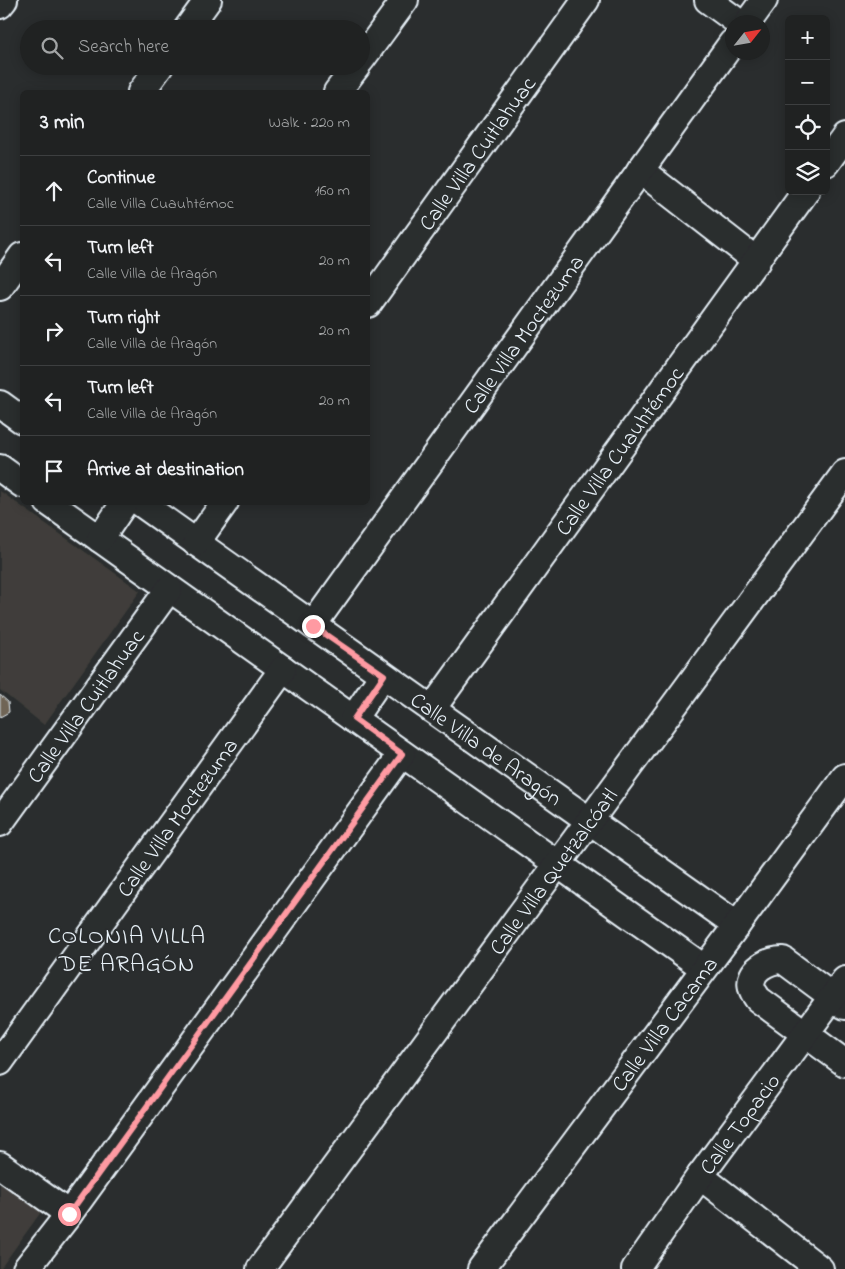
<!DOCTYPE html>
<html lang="en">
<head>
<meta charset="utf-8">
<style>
	:root { --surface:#202222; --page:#2d2f2f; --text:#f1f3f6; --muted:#a2a4a5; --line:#3d3f40 }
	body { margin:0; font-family:"Indie Flower",sans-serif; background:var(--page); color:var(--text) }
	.controls { position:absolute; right:15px; top:15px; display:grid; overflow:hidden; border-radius:8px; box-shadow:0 2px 12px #0003 }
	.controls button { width:45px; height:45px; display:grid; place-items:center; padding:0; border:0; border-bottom:1px solid var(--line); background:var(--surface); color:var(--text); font:25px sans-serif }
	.compass { position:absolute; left:725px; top:15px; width:45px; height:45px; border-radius:50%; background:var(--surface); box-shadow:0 2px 12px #0003; rotate:59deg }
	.stop { position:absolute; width:15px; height:15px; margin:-11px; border:4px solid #ff9aa2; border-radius:50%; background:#fff }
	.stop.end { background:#ff9aa2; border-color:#fff; box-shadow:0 1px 5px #0008 }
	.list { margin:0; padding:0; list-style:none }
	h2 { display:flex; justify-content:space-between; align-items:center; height:65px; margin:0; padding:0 20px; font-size:21px }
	h2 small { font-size:16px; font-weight:400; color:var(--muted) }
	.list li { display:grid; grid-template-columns:32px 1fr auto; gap:15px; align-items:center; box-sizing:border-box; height:70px; padding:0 20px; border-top:1px solid var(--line) }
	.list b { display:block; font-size:19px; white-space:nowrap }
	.list p { margin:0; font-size:16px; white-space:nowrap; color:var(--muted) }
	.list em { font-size:16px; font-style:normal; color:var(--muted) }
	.icon { flex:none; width:28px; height:28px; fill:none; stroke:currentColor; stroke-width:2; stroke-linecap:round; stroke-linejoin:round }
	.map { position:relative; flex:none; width:845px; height:1269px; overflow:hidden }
	.search { position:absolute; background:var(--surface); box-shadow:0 2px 12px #0003; left:20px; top:20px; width:350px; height:55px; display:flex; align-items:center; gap:12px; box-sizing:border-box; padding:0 18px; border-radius:28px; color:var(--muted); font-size:19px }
	.panel { position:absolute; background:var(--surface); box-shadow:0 2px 12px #0003; left:20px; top:90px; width:350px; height:415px; border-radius:8px }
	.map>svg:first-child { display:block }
</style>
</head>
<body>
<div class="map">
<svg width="845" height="1269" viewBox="0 0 845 1269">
	<rect width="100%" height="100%" fill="#2a2d2e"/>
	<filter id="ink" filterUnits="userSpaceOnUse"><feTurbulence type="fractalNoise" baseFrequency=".02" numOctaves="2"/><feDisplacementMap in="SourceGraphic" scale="10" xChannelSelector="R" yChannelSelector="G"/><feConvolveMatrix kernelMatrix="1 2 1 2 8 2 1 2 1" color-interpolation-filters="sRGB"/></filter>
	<g filter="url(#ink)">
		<!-- built -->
		<g fill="#3f3e3a">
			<polygon points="0,491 140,591 44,725 0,690"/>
			<polygon points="0,1182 41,1212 0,1269"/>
		</g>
		<!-- building -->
		<polygon fill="#6f6556" stroke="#e8f1f8" points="0,695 8,702 9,712 0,717"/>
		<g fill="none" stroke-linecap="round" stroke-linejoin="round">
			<defs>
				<g id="minor">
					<polyline points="708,0 738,22"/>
					<polyline points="0,5 4,0"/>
					<polyline points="748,22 764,0"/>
					<polyline points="187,29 208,0"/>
					<polyline points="361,60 405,0"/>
					<polyline points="141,92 160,66"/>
					<polyline points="337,92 357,66"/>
					<polyline points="826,163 845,137"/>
					<polyline points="640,170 757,261"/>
					<polyline points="0,287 22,256"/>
					<path id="s1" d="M 368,304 L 586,0"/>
					<polyline points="0,404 22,420"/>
					<polyline points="0,468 22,484"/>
					<polyline points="48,502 704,968"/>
					<path id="s2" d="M 139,502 L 737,925"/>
					<polyline points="100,539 125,502"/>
					<polyline points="196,543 225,502"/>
					<path id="s3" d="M 313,625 L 732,43"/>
					<path id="s4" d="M 432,709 L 806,191"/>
					<polyline points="353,719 383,675"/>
					<path id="s5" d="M 0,823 L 169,589"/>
					<path d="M 845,1006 L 783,960 C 769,960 747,970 752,988 C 753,992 756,996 758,999 L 845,1063"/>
					<path id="s6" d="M 0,1062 L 283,669"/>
					<polyline points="0,1165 69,1214"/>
					<polyline points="700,1176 820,1269"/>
					<polyline points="26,1269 69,1214 402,754"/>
					<path id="s7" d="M 260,1269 L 845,473"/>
					<path id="s8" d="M 481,1269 L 737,925 L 845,777"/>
					<path id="s9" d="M 635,1269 L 700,1176 L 845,980"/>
				</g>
			</defs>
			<!-- minor casing -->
			<use href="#minor" stroke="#e8f1f8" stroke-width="30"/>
			<!-- minor -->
			<use href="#minor" stroke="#2a2d2e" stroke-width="26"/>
		</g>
	</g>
	<g fill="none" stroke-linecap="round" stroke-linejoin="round" filter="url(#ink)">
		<!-- route -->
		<polyline stroke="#ff9aa2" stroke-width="6" points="69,1214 402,754 354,719 384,675 313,626"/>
	</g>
	<g text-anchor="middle" stroke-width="4" stroke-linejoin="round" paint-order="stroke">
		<!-- street labels -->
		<g font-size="22" fill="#e8f1f8" stroke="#2a2d2e">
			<text dy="8" stroke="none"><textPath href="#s1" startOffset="186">Calle Villa Cuitlahuac</textPath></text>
			<text dy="8" stroke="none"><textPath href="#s3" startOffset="359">Calle Villa Moctezuma</textPath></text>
			<text dy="8" stroke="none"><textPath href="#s4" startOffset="319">Calle Villa Cuauhtémoc</textPath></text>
			<text dy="8" stroke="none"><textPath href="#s5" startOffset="145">Calle Villa Cuitlahuac</textPath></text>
			<text dy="8" stroke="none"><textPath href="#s2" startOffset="426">Calle Villa de Aragón</textPath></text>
			<text dy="8" stroke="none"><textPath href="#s6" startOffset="302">Calle Villa Moctezuma</textPath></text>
			<text dy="8" stroke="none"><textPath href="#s7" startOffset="494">Calle Villa Quetzalcóatl</textPath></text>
			<text dy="8" stroke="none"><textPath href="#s8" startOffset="306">Calle Villa Cacama</textPath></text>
			<text dy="8" stroke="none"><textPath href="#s9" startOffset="179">Calle Topacio</textPath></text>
		</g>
		<!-- neighbourhood labels -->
		<g font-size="24" letter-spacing="1" fill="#e8f1f8" stroke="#2a2d2e">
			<text x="127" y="943">COLONIA VILLA<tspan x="127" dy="28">DE ARAGÓN</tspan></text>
		</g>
	</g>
</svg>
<div class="controls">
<button>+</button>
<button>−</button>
<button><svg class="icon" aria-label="locate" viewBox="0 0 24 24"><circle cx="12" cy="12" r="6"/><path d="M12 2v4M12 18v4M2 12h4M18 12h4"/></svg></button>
<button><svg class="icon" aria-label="layers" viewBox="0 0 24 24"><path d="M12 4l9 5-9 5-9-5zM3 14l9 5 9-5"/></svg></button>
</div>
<svg class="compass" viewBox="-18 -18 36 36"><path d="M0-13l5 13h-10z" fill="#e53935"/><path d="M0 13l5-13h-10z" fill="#a2a4a5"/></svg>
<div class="stop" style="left:69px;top:1214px"></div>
<div class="stop end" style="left:313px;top:626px"></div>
<div class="search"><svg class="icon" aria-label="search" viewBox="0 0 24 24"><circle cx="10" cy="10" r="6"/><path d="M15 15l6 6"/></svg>Search here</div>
<section class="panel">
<h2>3 min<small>Walk · 220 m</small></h2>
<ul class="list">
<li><svg class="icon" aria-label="ahead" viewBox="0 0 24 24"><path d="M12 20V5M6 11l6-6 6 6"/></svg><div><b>Continue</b><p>Calle Villa Cuauhtémoc</p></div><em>160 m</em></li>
<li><svg class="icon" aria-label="left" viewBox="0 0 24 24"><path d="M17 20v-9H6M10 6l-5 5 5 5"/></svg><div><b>Turn left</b><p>Calle Villa de Aragón</p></div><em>20 m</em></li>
<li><svg class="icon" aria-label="right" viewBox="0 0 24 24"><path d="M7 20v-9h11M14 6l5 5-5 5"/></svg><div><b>Turn right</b><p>Calle Villa de Aragón</p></div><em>20 m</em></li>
<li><svg class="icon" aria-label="left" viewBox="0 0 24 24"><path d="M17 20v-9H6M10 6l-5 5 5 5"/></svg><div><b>Turn left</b><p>Calle Villa de Aragón</p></div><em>20 m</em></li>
<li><svg class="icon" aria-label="arrive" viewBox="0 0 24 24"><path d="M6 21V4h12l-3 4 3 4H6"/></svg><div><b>Arrive at destination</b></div></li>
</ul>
</section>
</div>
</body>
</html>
